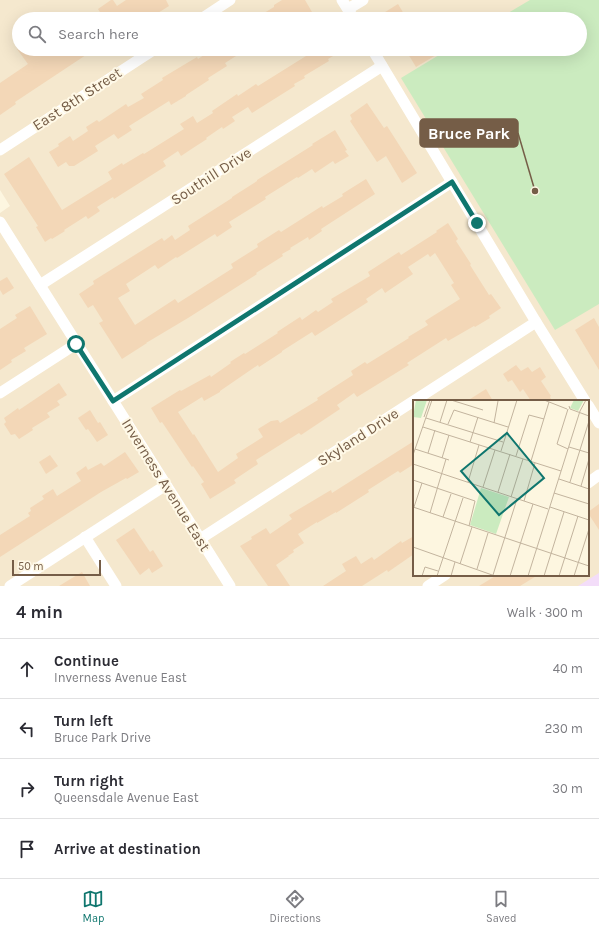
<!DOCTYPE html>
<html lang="en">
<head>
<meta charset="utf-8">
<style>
	:root { --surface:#fff; --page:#f7f7f7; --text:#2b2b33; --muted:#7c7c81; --line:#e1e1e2; --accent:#0f766e }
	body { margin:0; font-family:Karla,sans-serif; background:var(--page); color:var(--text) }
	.scale { position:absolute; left:12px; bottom:10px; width:89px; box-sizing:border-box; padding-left:4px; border:2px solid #755d47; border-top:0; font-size:11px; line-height:14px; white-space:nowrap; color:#755d47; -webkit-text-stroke:3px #fff9e7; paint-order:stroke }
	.stop { position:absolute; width:12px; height:12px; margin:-9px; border:3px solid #0f766e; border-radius:50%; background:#fff }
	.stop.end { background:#0f766e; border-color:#fff; box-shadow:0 1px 4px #0008 }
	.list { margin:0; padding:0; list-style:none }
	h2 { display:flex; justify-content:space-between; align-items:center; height:52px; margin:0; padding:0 16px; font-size:17px }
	h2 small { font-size:13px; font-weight:400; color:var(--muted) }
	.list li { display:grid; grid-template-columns:26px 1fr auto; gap:12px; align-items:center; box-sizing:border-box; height:60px; padding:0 16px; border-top:1px solid var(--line) }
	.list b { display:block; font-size:15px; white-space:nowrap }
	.list p { margin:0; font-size:13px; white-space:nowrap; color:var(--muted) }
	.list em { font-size:13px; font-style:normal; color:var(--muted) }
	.icon { flex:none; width:22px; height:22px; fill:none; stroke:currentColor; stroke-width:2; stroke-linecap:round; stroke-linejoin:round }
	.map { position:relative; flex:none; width:599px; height:586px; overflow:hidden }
	.search { position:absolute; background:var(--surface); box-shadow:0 4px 16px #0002; left:12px; right:12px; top:12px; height:44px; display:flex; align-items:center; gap:10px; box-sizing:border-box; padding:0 14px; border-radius:22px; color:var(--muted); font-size:15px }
	.sheet { height:292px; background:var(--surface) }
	nav { display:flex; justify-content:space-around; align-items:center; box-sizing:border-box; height:56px; border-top:1px solid var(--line); background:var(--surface); font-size:11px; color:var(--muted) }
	nav a { display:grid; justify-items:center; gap:2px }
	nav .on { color:var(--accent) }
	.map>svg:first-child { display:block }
</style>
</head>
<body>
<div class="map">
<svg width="599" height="586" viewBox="0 0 599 586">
	<rect width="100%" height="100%" fill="#fdf6e0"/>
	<!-- residential -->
	<path fill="#f5e8ce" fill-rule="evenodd" d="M 0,0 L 599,0 L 599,586 L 0,586 L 0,213 L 10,206 L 0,190 ZM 19,19 L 580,19 L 580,49 L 19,49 ZM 414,401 L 588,401 L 588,575 L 414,575 Z"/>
	<!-- education -->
	<polygon fill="#f3ddf9" points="599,573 599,586 578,586"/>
	<!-- green -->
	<polygon fill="#cbebbf" points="530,0 599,0 599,304 555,330 401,78 449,49 580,49 580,19 498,19"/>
	<!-- building -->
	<g fill="#f3d7b7" fill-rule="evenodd">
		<polygon points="111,0 113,0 117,6 126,0 166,0 169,6 153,16 151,12 141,19 104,19 98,9"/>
		<polygon points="282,0 305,0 316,19 254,19 274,7 274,5"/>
		<polygon points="398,4 407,19 374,19"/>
		<polygon points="17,49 95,49 15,102 16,104 0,115 0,83 28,64"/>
		<polygon points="213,49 247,49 225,63 227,66 208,78 209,80 186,95 186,96 171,105 169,101 129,126 132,130 118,139 114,134 95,146 98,151 74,166 69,166 66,162 58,167 49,152 59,146 58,144 70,136 73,141 88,131 86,127 97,120 99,122 126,104 128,107 144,98 141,94 163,80 162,78 197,57 198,59"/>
		<polygon points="301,49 345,49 328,59 329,61 304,76 305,78 294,84 295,86 252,113 248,107 232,117 235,121 223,129 222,127 206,138 207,139 193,148 181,156 178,151 163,161 166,166 114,199 113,197 97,207 100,211 88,219 86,216 64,230 65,231 52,239 51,238 45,242 36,227 38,226 4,174 29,157 62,210 112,179 108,172 122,163 123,165 143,153 144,154 184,129 180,124 193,116 197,123 213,113 212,111 237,94 238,96 256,84 258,86 306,56"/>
		<polygon points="405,49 432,49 436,55 416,67"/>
		<polygon points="367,103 384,128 387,126 417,173 402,183 386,156 377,162 350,121 352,119 350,115"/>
		<polygon points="335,130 347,150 345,151 349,156 335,164 333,161 315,173 312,169 298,178 297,177 265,197 266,199 229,222 232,227 217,237 215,234 177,258 176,257 158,269 155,265 126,284 130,291 118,298 135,325 175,299 178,303 233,268 231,264 258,247 257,244 279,230 281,232 322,206 323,208 343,196 342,194 366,179 375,194 321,229 322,231 309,240 308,237 290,248 291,249 282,254 283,256 256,273 257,274 188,318 146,343 147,343 122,359 99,323 103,321 93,305 88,308 79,294 94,284 93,281 162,238 164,241 172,235 175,240 190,230 188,226 232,198 232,197 257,181 257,180 313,145 312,144"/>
		<path d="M 448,223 L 458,239 L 456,241 L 471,264 L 470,265 L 489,295 L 491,294 L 501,308 L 489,316 L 490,318 L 475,327 L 474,326 L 448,341 L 446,338 L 407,363 L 409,365 L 357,397 L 354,393 L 337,405 L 340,409 L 301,435 L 299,433 L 256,460 L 258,464 L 234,480 L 236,483 L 210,499 L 201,484 L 204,482 L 193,466 L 192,467 L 162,422 L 160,423 L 151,408 L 180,390 L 181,391 L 210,375 L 211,377 L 231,363 L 230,362 L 244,353 L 245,354 L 278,333 L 277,332 L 300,317 L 302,320 L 316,310 L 318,312 L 333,302 L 331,299 L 370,276 L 368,272 L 399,252 L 401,255 L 437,232 L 436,231 ZM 435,253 L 454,283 L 451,285 L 460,299 L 425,321 L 428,325 L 408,337 L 409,338 L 367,364 L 365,362 L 351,371 L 353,375 L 317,398 L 318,400 L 280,423 L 278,420 L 271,421 L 258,429 L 263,437 L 236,454 L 238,458 L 218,472 L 194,434 L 193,435 L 178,412 L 202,397 L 204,401 L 220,392 L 220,391 L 258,365 L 259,367 L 282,352 L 282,351 L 312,332 L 315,336 L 368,302 L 366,299 L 382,288 L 385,293 L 413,274 L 408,267 L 428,254 L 430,257 Z"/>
		<polygon points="7,277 14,288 3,295 0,290 0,281"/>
		<polygon points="30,306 47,334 24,348 26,351 11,360 12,362 0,370 0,329 17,318 15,315"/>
		<polygon points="594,318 599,327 599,370 575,330"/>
		<polygon points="516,365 521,371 528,367 532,372 540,367 546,377 541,381 551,396 550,397 552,401 531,401 523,389 520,392 512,380 508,382 503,374"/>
		<polygon points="59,383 67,395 57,401 60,405 47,413 50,417 32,428 33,430 19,439 15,434 11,435 4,424 6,422 4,418 18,408 19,410"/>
		<polygon points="486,389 493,401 467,401"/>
		<polygon points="90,410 98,423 100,422 108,435 97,442 88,429 86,430 78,418"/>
		<polygon points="414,441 414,464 400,473 398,471 368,490 369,492 336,513 336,512 317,523 317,522 298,534 304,543 293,550 294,552 288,556 289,556 276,565 290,586 268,586 240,546 252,539 251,537 266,528 270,534 292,519 289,515 331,490 332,493"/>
		<polygon points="125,452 139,472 127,479 126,478 101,492 0,557 0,535 30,516 28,513 31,511 30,508 44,499 42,496 53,489 57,496 81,481 76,473 86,466 88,470 101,463 104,466"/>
		<polygon points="50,455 58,466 46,474 39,462"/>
		<polygon points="599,504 599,530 588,513 588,512"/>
		<polygon points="134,528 150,552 153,550 163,566 152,573 149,568 140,575 116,540"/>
		<polygon points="414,536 414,554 388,572 387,570 362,586 323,586 346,571 342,564 356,556 361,564 372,557 374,560 401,541 402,543"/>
		<polygon points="82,572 90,586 59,586"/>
		<polygon points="497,575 538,575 520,586 479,586"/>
	</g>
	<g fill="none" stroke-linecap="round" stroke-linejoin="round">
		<!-- minor -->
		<g stroke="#fff" stroke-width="11">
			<polyline points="342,0 354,19"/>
			<polyline points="348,9 363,0"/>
			<polyline points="201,19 230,0"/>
			<polyline points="372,49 536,322 585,401"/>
			<polyline points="0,150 155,49"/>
			<polyline points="0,222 230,586"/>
			<polyline points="40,285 382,66"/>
			<polyline points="0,393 76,344"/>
			<polyline points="113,401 452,182"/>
			<polyline points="588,405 599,423"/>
			<polyline points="588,483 599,475"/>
			<polyline points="85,537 116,586"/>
			<polyline points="200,539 536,322"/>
			<polyline points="10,586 166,485"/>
			<polyline points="428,586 445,575"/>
		</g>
	</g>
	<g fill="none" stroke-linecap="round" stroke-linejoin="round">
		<!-- route -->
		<polyline stroke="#0f766e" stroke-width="5" points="76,344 113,401 452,182 477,223"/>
	</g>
	<g text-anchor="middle" stroke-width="4" stroke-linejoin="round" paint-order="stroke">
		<!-- street labels -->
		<g font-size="15" fill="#755d47" stroke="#fff9e7">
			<text transform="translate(77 99) rotate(-33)" y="5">East 8th Street</text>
			<text transform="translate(211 176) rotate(-33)" y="5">Southill Drive</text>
			<text transform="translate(358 437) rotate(-33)" y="5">Skyland Drive</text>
			<text transform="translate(166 485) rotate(58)" y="5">Inverness Avenue East</text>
		</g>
	</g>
	<!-- overview -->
	<g transform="translate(413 400)">
		<rect width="176" height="176" fill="#fdf6e0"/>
		<path d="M 3,0 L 14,0 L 8,18 L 0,17 ZM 161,0 L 171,0 L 165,11 L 157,8 ZM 68,88 L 96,97 L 83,134 L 57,125 Z" fill="#cbebbf"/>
		<path fill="none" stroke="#c3b49e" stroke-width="1" d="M 38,0 L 70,10M 131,0 L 154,9M 156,6 L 157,9 L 176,16M 11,17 L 17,0M 13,18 L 90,42M 27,22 L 34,0M 81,23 L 85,1M 35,24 L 41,10 L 95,27M 10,27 L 148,71M 57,42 L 65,17M 156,47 L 176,53M 2,49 L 36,60M 155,49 L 144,44 L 155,9M 88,51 L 104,0M 15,53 L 22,30M 0,55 L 19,0M 103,56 L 116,15 L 131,19M 29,58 L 36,35M 118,61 L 136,2M 0,64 L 135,109M 146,79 L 176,89M 0,80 L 62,101 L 56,126M 55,82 L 66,45M 157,82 L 176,21M 168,86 L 176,59M 70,87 L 82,50M 85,92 L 97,54M 141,93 L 176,104M 98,97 L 110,59M 111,101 L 122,63M 0,107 L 176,166M 1,107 L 9,83M 137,107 L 176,120M 17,113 L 33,59M 30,117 L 38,94M 0,147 L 82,176M 47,164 L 59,127M 64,169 L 75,133M 80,175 L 104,99M 9,176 L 12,167 L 25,171M 24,176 L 50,98M 38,176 L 42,162M 97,176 L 120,104M 115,176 L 167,11 L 173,0M 131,176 L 151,112M 146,176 L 165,116M 161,176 L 176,129"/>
		<path fill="#0f766e" fill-opacity="0.15" stroke="#0f766e" stroke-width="2" d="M 94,33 L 131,78 L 86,115 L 48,71 Z"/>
		<rect width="176" height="176" fill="none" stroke="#755d47" stroke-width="2"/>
	</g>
	<!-- callouts -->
	<path fill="none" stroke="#755d47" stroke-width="1.5" d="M535 191L518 133"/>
	<circle fill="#755d47" stroke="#fff9e7" stroke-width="1.5" cx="535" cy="191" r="4"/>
	<rect fill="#755d47" stroke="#755d47" stroke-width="1.5" x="420" y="119" width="98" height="28" rx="4"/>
	<g font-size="16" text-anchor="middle" font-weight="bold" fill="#fff">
		<text x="469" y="139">Bruce Park</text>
	</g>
</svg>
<div class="scale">50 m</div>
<div class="stop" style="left:76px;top:344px"></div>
<div class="stop end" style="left:477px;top:223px"></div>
<div class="search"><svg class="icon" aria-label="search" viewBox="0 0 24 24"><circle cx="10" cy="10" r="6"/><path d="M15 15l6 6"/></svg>Search here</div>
</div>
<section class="sheet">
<h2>4 min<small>Walk · 300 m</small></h2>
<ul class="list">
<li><svg class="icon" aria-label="ahead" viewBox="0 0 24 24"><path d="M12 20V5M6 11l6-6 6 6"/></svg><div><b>Continue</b><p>Inverness Avenue East</p></div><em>40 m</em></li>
<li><svg class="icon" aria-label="left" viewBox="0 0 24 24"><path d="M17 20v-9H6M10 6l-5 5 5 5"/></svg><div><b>Turn left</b><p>Bruce Park Drive</p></div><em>230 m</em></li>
<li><svg class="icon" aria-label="right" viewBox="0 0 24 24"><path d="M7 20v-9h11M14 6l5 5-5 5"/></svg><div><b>Turn right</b><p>Queensdale Avenue East</p></div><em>30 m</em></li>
<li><svg class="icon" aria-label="arrive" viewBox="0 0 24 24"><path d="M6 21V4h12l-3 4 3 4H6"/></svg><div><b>Arrive at destination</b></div></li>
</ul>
</section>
<nav>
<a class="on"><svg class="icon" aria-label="map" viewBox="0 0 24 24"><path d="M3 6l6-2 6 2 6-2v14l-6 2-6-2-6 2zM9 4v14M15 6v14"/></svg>Map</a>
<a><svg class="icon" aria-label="directions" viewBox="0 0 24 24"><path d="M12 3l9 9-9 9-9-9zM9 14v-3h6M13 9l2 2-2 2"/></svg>Directions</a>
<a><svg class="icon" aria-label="saved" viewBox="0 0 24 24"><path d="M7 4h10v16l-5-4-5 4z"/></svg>Saved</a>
</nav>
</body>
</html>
